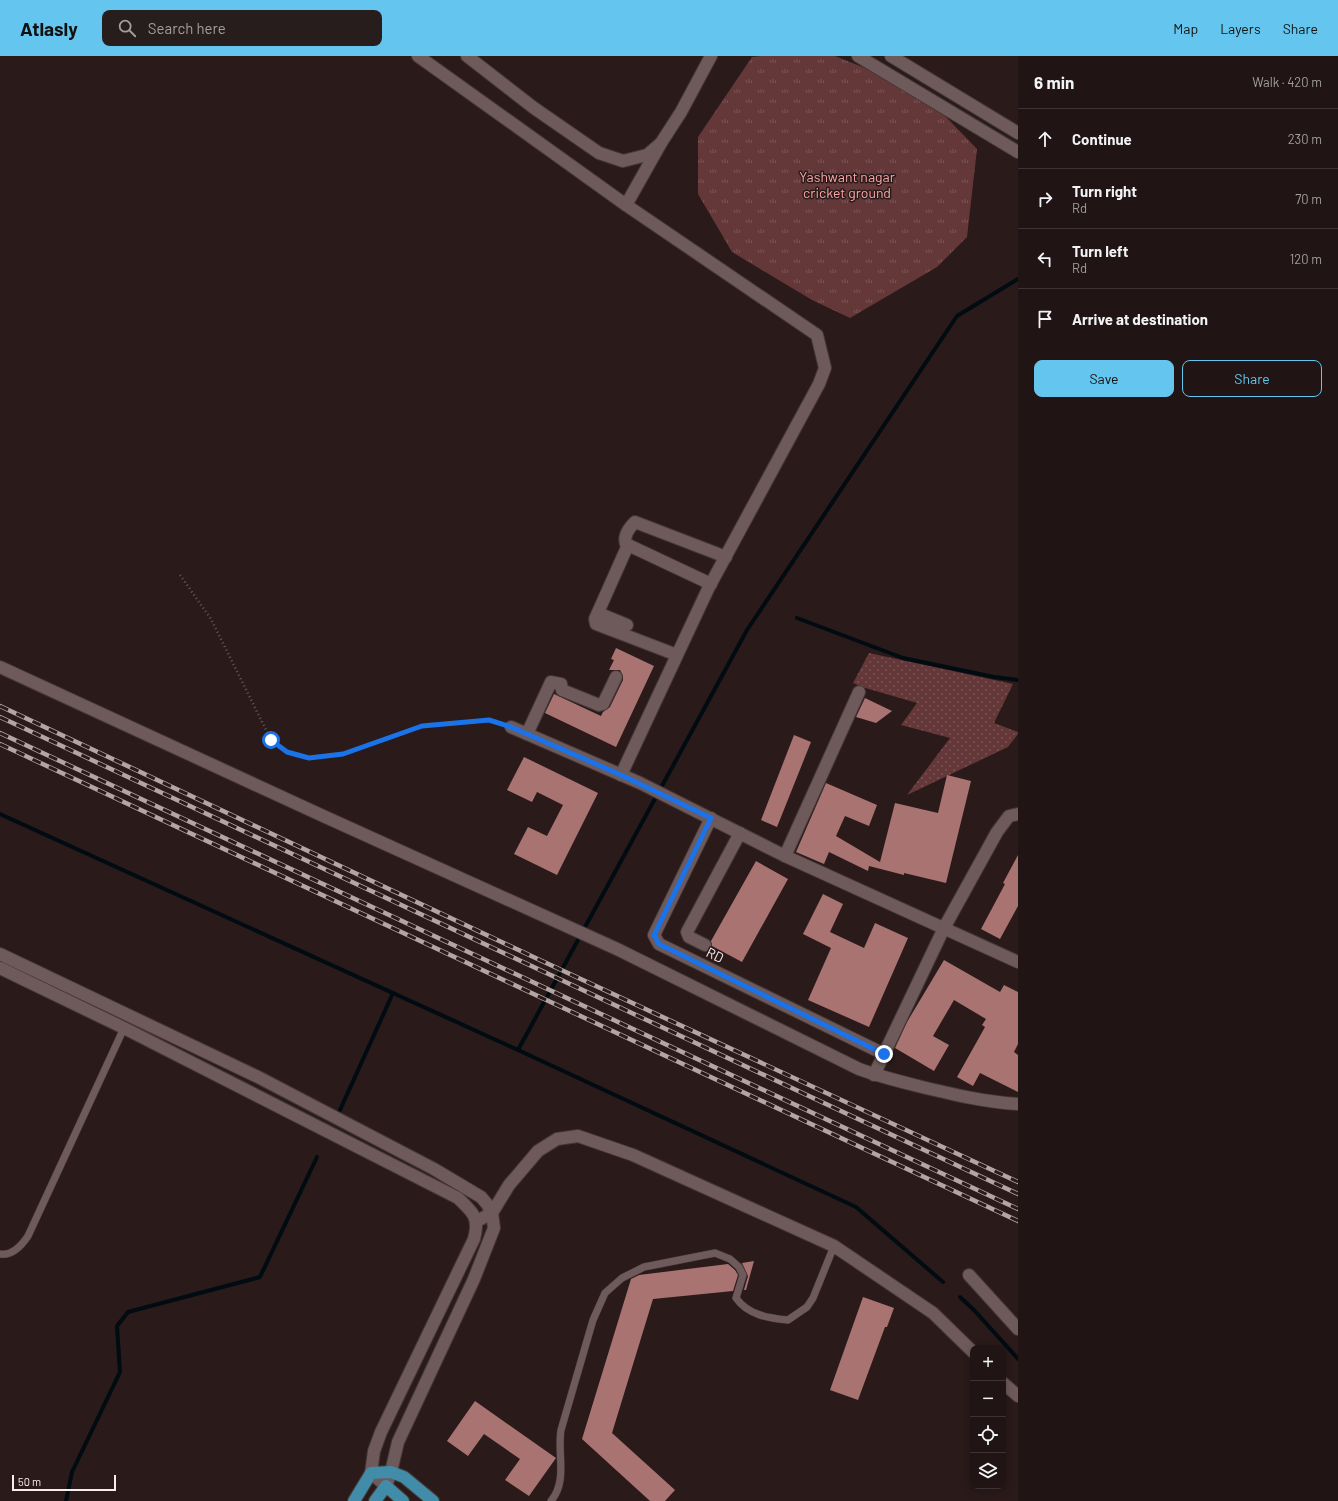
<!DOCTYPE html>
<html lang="en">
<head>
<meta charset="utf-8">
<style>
	:root { --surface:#201414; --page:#281d1d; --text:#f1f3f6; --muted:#a29ea0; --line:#3d3334; --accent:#64c5ee }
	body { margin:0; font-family:Barlow,sans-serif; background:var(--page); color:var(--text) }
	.controls { position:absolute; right:12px; bottom:12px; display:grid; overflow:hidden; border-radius:8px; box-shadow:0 2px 10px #0003 }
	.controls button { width:36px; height:36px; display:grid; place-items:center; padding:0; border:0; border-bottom:1px solid var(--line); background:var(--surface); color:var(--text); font:20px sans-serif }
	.scale { position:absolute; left:12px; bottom:10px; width:104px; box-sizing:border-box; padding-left:4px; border:2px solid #f8ecec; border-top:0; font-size:11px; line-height:14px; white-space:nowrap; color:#f8ecec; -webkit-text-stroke:3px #2a1a1a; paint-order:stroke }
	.stop { position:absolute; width:12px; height:12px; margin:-9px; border:3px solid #1a73e8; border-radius:50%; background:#fff }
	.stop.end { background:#1a73e8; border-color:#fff; box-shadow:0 1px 4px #0008 }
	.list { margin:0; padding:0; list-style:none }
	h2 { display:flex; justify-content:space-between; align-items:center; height:52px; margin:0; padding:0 16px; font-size:17px }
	h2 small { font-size:13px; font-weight:400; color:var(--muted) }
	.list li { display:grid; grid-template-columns:26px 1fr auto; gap:12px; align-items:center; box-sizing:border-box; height:60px; padding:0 16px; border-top:1px solid var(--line) }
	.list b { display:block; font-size:15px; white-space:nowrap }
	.list p { margin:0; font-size:13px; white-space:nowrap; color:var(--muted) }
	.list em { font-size:13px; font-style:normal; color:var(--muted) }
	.actions { display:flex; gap:8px; padding:12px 16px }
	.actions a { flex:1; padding:9px 0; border:1px solid var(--accent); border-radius:8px; text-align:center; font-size:14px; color:var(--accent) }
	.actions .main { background:var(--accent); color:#111 }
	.icon { flex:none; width:22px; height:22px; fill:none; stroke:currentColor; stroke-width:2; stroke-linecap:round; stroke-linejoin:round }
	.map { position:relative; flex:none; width:1018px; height:1445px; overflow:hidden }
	header { display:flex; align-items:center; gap:24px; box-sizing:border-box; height:56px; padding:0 20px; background:var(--accent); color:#111 }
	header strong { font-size:19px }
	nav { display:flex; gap:22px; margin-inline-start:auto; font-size:14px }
	.search { width:280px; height:36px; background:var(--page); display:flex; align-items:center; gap:10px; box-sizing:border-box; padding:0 14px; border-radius:8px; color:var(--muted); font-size:15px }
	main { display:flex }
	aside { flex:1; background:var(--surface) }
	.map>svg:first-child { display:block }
</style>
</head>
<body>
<header>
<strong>Atlasly</strong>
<div class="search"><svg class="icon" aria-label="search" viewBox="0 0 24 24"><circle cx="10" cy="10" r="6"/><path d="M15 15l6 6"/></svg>Search here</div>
<nav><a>Map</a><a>Layers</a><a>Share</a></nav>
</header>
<main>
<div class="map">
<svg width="1018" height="1445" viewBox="0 0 1018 1445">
	<defs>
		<pattern id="grass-dots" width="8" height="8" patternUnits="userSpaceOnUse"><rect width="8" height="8" fill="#643738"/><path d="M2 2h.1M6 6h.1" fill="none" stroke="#7b5455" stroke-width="1.8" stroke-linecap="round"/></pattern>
		<pattern id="park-tufts" width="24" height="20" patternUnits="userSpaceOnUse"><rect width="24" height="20" fill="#643738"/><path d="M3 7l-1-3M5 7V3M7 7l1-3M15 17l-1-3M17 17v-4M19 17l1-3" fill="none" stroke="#7b5455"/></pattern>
	</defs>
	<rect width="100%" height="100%" fill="#2a1a1a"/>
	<!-- grass -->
	<polygon fill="url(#grass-dots)" points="869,597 1013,628 994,667 1018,676 1018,678 1008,691 907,739 950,682 901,669 917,647 862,631 853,627"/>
	<!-- park -->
	<polygon fill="url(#park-tufts)" points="761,0 835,0 920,34 977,93 967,181 937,211 850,262 812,244 732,196 698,138 698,81 752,1"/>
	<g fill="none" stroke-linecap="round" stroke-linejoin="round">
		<!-- stream -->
		<g stroke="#000b12" stroke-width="4">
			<polyline points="797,562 903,602 994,621 1018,624"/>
			<polyline points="0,758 518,994 747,574 957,260 1018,223"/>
			<polyline points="518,994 856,1151 943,1226"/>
			<polyline points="340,1054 393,937"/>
			<polyline points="960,1241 974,1254 1018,1303"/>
			<polyline points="66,1445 72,1416 120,1316 117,1270 128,1256 260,1221 317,1101"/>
		</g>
	</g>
	<!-- building -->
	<g fill="#a97372">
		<polygon points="616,592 654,610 616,691 545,657 554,638 601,660 603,656 610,651 623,624 623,620 620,614 609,614 614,604 611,603"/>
		<polygon points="865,642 892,655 876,667 856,661"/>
		<polygon points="794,679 811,686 777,771 761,764"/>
		<polygon points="524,701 598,737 557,819 514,798 528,771 547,780 563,749 537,736 532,746 507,734"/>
		<polygon points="947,719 971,725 946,827 904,817 904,819 869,810 868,815 829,796 824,808 796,796 826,727 877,749 869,770 845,760 836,780 880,806 895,747 938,757"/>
		<polygon points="1018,799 1018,850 1000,883 981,873 1005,828 1003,827"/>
		<polygon points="756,805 788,823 742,906 712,890 711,885"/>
		<polygon points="823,838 843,848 830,876 864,892 875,867 908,882 869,971 808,944 831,892 803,878"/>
		<polygon points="944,904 1000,936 1004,929 1018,936 1018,988 1014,996 1018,999 1018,1036 980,1017 973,1030 957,1021 985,971 982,969 986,963 954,944 933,980 949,989 934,1015 895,992 907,966"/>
		<polygon points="754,1205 746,1234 744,1234 748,1220 742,1207"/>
		<polygon points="728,1208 735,1214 738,1219 733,1235 653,1243 612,1377 675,1434 665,1445 650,1445 582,1383 631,1223 639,1219"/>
		<polygon points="863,1241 894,1252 887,1271 885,1271 858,1344 830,1334"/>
		<polygon points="475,1345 556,1402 529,1440 505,1424 520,1403 484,1378 468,1400 447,1385"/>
	</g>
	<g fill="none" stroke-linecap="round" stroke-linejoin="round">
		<defs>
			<g id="service">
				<path d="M 0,1198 C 12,1200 22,1189 28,1180 L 124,972"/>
				<path d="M 551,1445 C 568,1425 557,1397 561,1374 L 593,1264 L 605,1237 L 622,1222 L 644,1211 L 715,1197 L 730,1203 L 739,1211 L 743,1219 L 736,1242 C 748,1259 768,1262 788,1264 L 807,1251 L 813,1242 L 834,1190"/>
			</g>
			<g id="minor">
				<polyline points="418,0 626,149"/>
				<polyline points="467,0 534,52 599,97 623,105 647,99 661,87 681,56 711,0"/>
				<polyline points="628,489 595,563 596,568 677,599"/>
				<path d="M 711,528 L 626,488 C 623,480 629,472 635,466 L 726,501"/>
				<polyline points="598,557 627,569"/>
				<polyline points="511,671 640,727 785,800 1018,906"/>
				<polyline points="527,678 551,626 561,628 562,634 599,649 603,648 616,621"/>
				<polyline points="621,719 708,533 819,328 825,312 817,279 626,149 661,87"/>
				<polyline points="711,762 654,879 659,888 884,998"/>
				<polyline points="785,800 859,636"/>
				<polyline points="705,889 689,881 687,876 740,777"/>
				<polyline points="874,1019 944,872 997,776 1009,760 1018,758"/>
				<polyline points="477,1165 492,1157 509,1129 538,1095 557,1083 578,1080 633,1099 834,1190 933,1257 973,1296"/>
				<polyline points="969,1219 1018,1273"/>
				<polyline points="1003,1327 1018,1340"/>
			</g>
			<g id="tertiary">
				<polyline points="858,0 1018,96"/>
				<polyline points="891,0 1018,77"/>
				<path d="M 0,611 L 321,759 L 617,893 L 859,1013 C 878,1020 898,1025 918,1030 C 951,1038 984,1046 1018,1048"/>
				<path d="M 0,898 L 258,1021 L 434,1113 L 481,1141 L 487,1148 L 492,1157 L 494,1172 L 474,1223 L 398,1386 L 391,1416 L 386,1430 L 371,1417 L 374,1395 L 381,1376 L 474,1183 C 480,1162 473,1156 458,1142 L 124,972 L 0,912"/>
			</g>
			<g id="primary">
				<polyline points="354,1445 371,1417 391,1416 404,1421 433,1445"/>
				<polyline points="375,1445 386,1430 403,1445"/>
			</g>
		</defs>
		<!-- service casing -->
		<use href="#service" stroke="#453838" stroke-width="8"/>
		<!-- minor casing -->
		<use href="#minor" stroke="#453838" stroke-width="14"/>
		<!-- tertiary casing -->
		<use href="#tertiary" stroke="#453838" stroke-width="14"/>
		<!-- primary casing -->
		<use href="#primary" stroke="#453838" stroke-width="14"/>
		<!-- path -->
		<polyline stroke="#695a5a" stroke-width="2.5" stroke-dasharray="1 3" stroke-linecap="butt" points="180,519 211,563 271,684 287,696 309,702 343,698 422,670 489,664 501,667"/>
		<!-- service -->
		<use href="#service" stroke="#6e5a5a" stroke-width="7"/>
		<!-- minor -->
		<use href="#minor" stroke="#6e5a5a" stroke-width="12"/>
		<!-- tertiary -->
		<use href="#tertiary" stroke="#6e5a5a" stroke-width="12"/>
		<!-- primary -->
		<use href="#primary" stroke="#408ca9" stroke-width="12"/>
		<defs>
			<g id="rail">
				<polyline points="0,650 542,905 1018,1126"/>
				<polyline points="0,661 1018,1138"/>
				<polyline points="0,677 1018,1153"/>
				<polyline points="0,688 1018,1165"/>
			</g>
		</defs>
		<!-- rail casing -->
		<use href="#rail" stroke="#b3a5a5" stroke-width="4.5"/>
		<!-- rail -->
		<use href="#rail" stroke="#2a1a1a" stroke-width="3" stroke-dasharray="9" stroke-linecap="butt"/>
	</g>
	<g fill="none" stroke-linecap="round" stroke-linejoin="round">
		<!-- route -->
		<polyline stroke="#1a73e8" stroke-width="5" points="271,684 287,696 309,702 343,698 422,670 489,664 511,671 621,719 711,762 654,879 659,888 884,998"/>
	</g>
	<g text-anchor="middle" stroke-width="3" stroke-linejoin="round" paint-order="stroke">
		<!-- park labels -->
		<g font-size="14" fill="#faa6a6" stroke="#2a1a1a">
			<text x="847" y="126">Yashwant nagar<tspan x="847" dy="16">cricket ground</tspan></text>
		</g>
		<!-- street labels -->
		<g font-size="14" fill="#f8ecec" stroke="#2a1a1a">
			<text transform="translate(715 899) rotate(26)" y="5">RD</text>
		</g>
	</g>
</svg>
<div class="controls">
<button>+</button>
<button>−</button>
<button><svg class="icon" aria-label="locate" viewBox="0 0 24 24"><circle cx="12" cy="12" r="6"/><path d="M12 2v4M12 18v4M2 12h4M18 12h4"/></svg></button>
<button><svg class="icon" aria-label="layers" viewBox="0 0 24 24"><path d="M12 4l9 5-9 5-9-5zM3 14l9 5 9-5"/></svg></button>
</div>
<div class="scale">50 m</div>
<div class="stop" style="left:271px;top:684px"></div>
<div class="stop end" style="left:884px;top:998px"></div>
</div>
<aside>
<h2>6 min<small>Walk · 420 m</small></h2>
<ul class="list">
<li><svg class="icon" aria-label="ahead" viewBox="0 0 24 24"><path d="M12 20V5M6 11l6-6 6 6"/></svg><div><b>Continue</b></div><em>230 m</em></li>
<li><svg class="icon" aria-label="right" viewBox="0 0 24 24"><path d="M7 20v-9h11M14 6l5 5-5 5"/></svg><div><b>Turn right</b><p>Rd</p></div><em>70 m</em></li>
<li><svg class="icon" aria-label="left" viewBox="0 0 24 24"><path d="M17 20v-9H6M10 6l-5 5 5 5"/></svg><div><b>Turn left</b><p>Rd</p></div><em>120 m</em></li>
<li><svg class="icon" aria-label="arrive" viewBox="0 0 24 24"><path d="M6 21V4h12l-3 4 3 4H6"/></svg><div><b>Arrive at destination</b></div></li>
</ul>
<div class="actions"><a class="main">Save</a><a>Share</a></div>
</aside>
</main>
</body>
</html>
